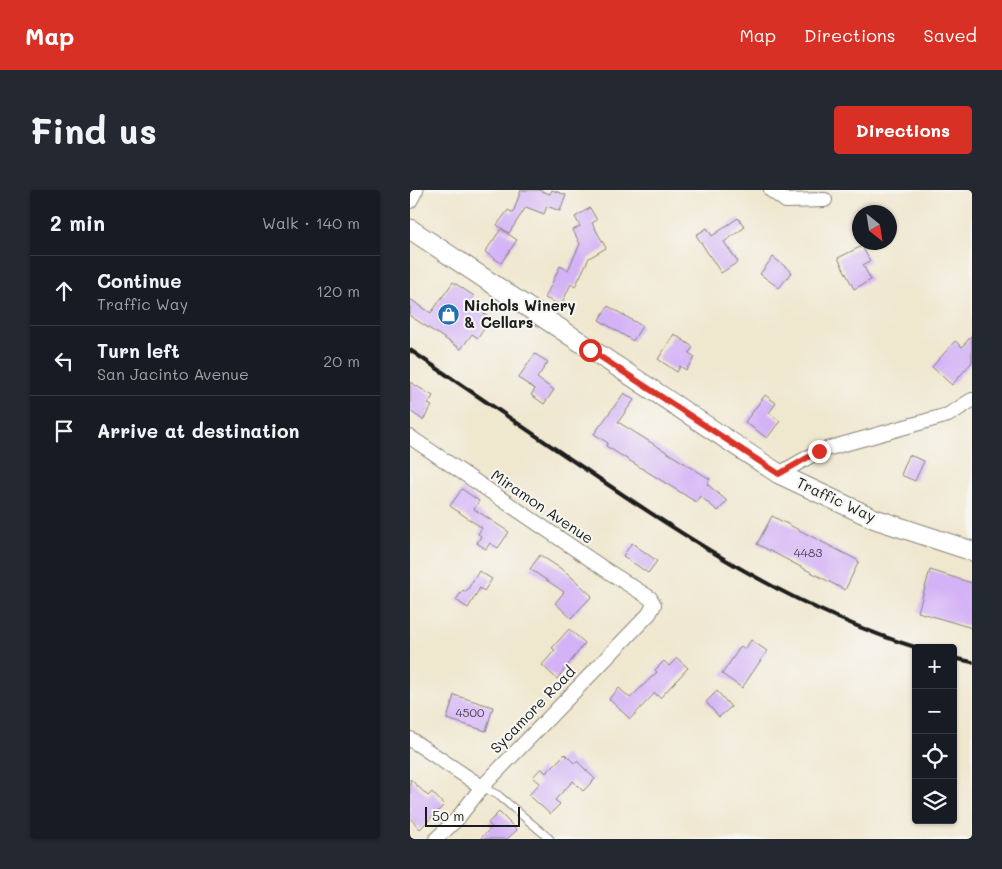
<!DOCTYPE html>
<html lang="en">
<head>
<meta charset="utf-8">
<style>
	:root { --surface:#171b24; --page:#242831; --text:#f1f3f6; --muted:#9ea1a6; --line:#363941; --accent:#d93025 }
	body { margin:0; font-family:Mali,sans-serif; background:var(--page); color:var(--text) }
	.controls { position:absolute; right:15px; bottom:15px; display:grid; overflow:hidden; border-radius:5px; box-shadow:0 1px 4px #0004 }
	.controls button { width:45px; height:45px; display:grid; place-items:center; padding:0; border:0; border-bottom:1px solid var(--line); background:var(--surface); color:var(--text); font:25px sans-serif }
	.compass { position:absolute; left:442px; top:15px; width:45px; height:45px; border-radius:50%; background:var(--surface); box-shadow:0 1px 4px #0004; rotate:150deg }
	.scale { position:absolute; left:15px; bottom:12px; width:95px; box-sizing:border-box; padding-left:5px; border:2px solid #1c1c1c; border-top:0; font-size:14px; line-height:18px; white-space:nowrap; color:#1c1c1c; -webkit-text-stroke:4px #f6f6f2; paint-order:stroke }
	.stop { position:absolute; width:15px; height:15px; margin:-11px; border:4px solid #d93025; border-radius:50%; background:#fff }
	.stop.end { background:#d93025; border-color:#fff; box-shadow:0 1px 5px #0008 }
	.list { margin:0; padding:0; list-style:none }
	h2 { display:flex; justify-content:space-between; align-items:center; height:65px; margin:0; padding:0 20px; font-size:21px }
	h2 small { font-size:16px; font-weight:400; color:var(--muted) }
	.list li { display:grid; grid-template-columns:32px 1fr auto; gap:15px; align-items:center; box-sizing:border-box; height:70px; padding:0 20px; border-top:1px solid var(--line) }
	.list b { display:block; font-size:19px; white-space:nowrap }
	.list p { margin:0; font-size:16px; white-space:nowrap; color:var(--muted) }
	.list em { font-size:16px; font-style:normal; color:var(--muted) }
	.icon { flex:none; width:28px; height:28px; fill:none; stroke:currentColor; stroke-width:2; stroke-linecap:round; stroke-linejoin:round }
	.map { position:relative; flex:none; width:562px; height:649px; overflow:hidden; border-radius:5px }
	header { display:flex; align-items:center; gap:30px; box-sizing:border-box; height:70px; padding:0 25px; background:var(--accent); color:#fff }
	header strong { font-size:24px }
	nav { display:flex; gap:28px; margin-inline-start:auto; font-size:18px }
	.intro { display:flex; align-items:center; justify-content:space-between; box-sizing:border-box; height:120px; padding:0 30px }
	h1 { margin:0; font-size:35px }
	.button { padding:12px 22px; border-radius:5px; background:var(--accent); color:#fff; font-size:18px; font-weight:700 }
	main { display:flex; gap:30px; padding:0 30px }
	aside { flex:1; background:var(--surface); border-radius:5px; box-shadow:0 1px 4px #0004 }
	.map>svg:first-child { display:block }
</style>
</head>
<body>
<header>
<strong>Map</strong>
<nav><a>Map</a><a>Directions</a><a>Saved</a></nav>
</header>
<div class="intro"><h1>Find us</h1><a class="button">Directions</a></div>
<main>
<aside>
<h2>2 min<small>Walk · 140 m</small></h2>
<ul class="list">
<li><svg class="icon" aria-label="ahead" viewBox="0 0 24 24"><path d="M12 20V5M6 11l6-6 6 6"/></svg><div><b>Continue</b><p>Traffic Way</p></div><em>120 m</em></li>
<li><svg class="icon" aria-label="left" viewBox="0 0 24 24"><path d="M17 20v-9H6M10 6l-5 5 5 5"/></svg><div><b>Turn left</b><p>San Jacinto Avenue</p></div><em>20 m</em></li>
<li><svg class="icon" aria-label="arrive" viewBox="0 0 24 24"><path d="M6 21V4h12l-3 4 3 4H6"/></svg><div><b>Arrive at destination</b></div></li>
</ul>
</aside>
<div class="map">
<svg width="562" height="649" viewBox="0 0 562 649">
	<rect width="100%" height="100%" fill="#f6f6f2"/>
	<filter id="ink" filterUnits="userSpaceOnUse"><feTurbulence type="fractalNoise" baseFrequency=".02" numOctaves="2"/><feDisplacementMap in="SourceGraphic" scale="10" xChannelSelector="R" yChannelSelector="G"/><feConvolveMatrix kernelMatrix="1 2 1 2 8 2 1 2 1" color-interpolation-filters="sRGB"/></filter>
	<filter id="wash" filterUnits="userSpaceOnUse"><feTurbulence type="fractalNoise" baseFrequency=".0096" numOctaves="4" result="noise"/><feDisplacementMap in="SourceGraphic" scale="20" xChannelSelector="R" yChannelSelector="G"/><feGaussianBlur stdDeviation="1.12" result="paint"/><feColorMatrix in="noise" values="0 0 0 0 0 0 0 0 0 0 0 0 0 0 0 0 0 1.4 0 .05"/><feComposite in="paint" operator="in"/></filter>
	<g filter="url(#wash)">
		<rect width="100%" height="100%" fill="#f0e7cf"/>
		<g id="blocks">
			<!-- building -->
			<g fill="#d4b2f6">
				<polygon points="111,0 129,0 140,4 142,0 156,5 150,21 137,16 134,24 116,17 99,43 87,35 98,20 103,23"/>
				<polygon points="180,18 187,30 182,33 196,58 179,68 165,97 161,94 151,115 135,108 150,76 158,80 170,54 163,40 170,36 165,27"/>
				<polygon points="328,28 335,37 314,52 328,72 311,83 286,45 297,38 302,46"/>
				<polygon points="91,39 107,50 91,73 75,62"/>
				<polygon points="452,56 460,71 453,75 461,90 444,99 428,68"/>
				<polygon points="363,67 382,82 369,98 350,84"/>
				<polygon points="43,92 64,106 59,113 81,128 68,148 62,144 51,159 0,126 0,109 21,123"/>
				<polygon points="198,116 232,136 223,151 189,130"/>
				<polygon points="264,144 283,157 279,163 285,167 276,180 270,176 267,182 248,169"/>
				<polygon points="562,145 562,172 542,195 522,177 545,151 552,157"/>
				<polygon points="125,164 138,172 127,188 144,200 134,214 121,205 125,199 108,188"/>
				<polygon points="0,192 23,206 18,214 22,216 13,230 0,221"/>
				<polygon points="214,203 224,210 208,232 300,289 297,294 317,311 308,321 290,306 286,312 196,256 198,253 184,244"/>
				<polygon points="355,205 366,213 359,223 370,231 357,248 335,232"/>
				<polygon points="499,265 514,271 505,291 491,285"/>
				<polygon points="52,299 69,311 64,319 99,342 88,358 80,353 76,359 67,353 71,346 68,344 72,338 40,316"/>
				<polygon points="362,326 449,371 435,400 347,354"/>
				<polygon points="222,353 247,371 238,383 213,366"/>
				<polygon points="130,365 156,382 182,406 161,428 145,413 154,402 120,379"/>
				<polygon points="520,380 562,393 562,438 508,422"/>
				<polygon points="69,381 82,389 74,401 70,398 58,418 46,410 53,400 56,402"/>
				<polygon points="159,439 175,453 147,489 132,475 145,460 142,458"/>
				<polygon points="341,450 357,461 332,498 312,484 331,456 335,459"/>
				<polygon points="267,468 278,478 250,508 245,503 220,529 199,509 209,498 220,508 247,482 245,480 254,471 259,476"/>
				<polygon points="307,501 321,517 309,527 296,512"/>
				<polygon points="44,505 83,517 76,541 37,529"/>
				<polygon points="155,564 164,573 167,571 185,589 173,601 163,591 145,610 150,614 140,624 119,605 130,593 123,587 131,578 136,583"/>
				<polygon points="0,589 18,606 22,602 34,615 10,639 0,628"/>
				<polygon points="89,622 107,640 97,649 70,649 82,637 78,633"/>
			</g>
		</g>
	</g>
	<g filter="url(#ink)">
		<use href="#blocks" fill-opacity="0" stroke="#868276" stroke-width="1"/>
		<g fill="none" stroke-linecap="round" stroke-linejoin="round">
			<defs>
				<polyline id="lane" points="72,597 88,605 140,649"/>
				<g id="street">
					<polyline points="361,0 376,11 415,10"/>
					<polyline points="0,11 6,0"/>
					<polyline points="0,247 199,382 240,408 244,415 239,424 72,597 47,629 26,649"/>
					<polyline points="369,284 409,261 538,225 562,210"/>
					<polyline points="0,549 72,597"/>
				</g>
				<polyline id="secondary" points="0,39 369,284 465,329 562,361"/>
			</defs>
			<!-- lane casing -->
			<use href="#lane" stroke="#868276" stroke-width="9"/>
			<!-- street casing -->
			<use href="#street" stroke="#868276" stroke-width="16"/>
			<!-- secondary casing -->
			<use href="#secondary" stroke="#868276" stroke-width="21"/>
			<!-- lane -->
			<use href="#lane" stroke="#fff" stroke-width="7"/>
			<!-- street -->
			<use href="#street" stroke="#fff" stroke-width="14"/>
			<!-- secondary -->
			<use href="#secondary" stroke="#fff" stroke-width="19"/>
			<!-- rail -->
			<g stroke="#1c1c1c" stroke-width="4">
				<path d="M 0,160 C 57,199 115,238 172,277 C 277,349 386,420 508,458"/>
				<polyline points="543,468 562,472"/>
			</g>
		</g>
	</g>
	<g fill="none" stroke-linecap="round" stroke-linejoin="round" filter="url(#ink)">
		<!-- route -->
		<polyline stroke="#d93025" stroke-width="6" points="180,160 369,284 409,261"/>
	</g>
	<!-- icons -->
	<defs>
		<symbol id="shop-disc" viewBox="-11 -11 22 22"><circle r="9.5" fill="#1f6fb2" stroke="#f6f6f2"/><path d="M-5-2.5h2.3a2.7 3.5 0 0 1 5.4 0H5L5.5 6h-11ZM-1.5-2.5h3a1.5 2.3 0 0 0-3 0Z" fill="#fff"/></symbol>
	</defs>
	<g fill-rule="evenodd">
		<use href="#shop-disc" x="26" y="112" width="25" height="25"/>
	</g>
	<g text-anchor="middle" stroke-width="4" stroke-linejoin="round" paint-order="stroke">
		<!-- number labels -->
		<g font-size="12" fill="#4a4252">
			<text x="398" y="367">4483</text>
			<text x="60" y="527">4500</text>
		</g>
		<!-- poi labels -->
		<g font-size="15" font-weight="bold" fill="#1c1c1c" stroke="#f6f6f2" text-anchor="start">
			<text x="54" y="121">Nichols Winery<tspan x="54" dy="17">&amp; Cellars</tspan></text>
		</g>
		<!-- street labels -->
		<g font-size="15" fill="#1c1c1c" stroke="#f6f6f2">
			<text transform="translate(426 310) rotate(25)" y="5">Traffic Way</text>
			<text transform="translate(132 317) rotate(34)" y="5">Miramon Avenue</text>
			<text transform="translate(123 520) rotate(-46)" y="5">Sycamore Road</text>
		</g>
	</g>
</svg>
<div class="controls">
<button>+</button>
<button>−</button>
<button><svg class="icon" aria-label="locate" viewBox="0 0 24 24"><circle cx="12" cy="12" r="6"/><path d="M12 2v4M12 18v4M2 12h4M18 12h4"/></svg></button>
<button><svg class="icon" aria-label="layers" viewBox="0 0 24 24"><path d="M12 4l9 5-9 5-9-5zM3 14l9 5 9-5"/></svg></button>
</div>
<svg class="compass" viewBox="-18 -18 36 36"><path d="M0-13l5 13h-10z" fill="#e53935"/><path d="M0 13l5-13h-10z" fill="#9ea1a6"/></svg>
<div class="scale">50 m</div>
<div class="stop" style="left:180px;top:160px"></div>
<div class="stop end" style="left:409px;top:261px"></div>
</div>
</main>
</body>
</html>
